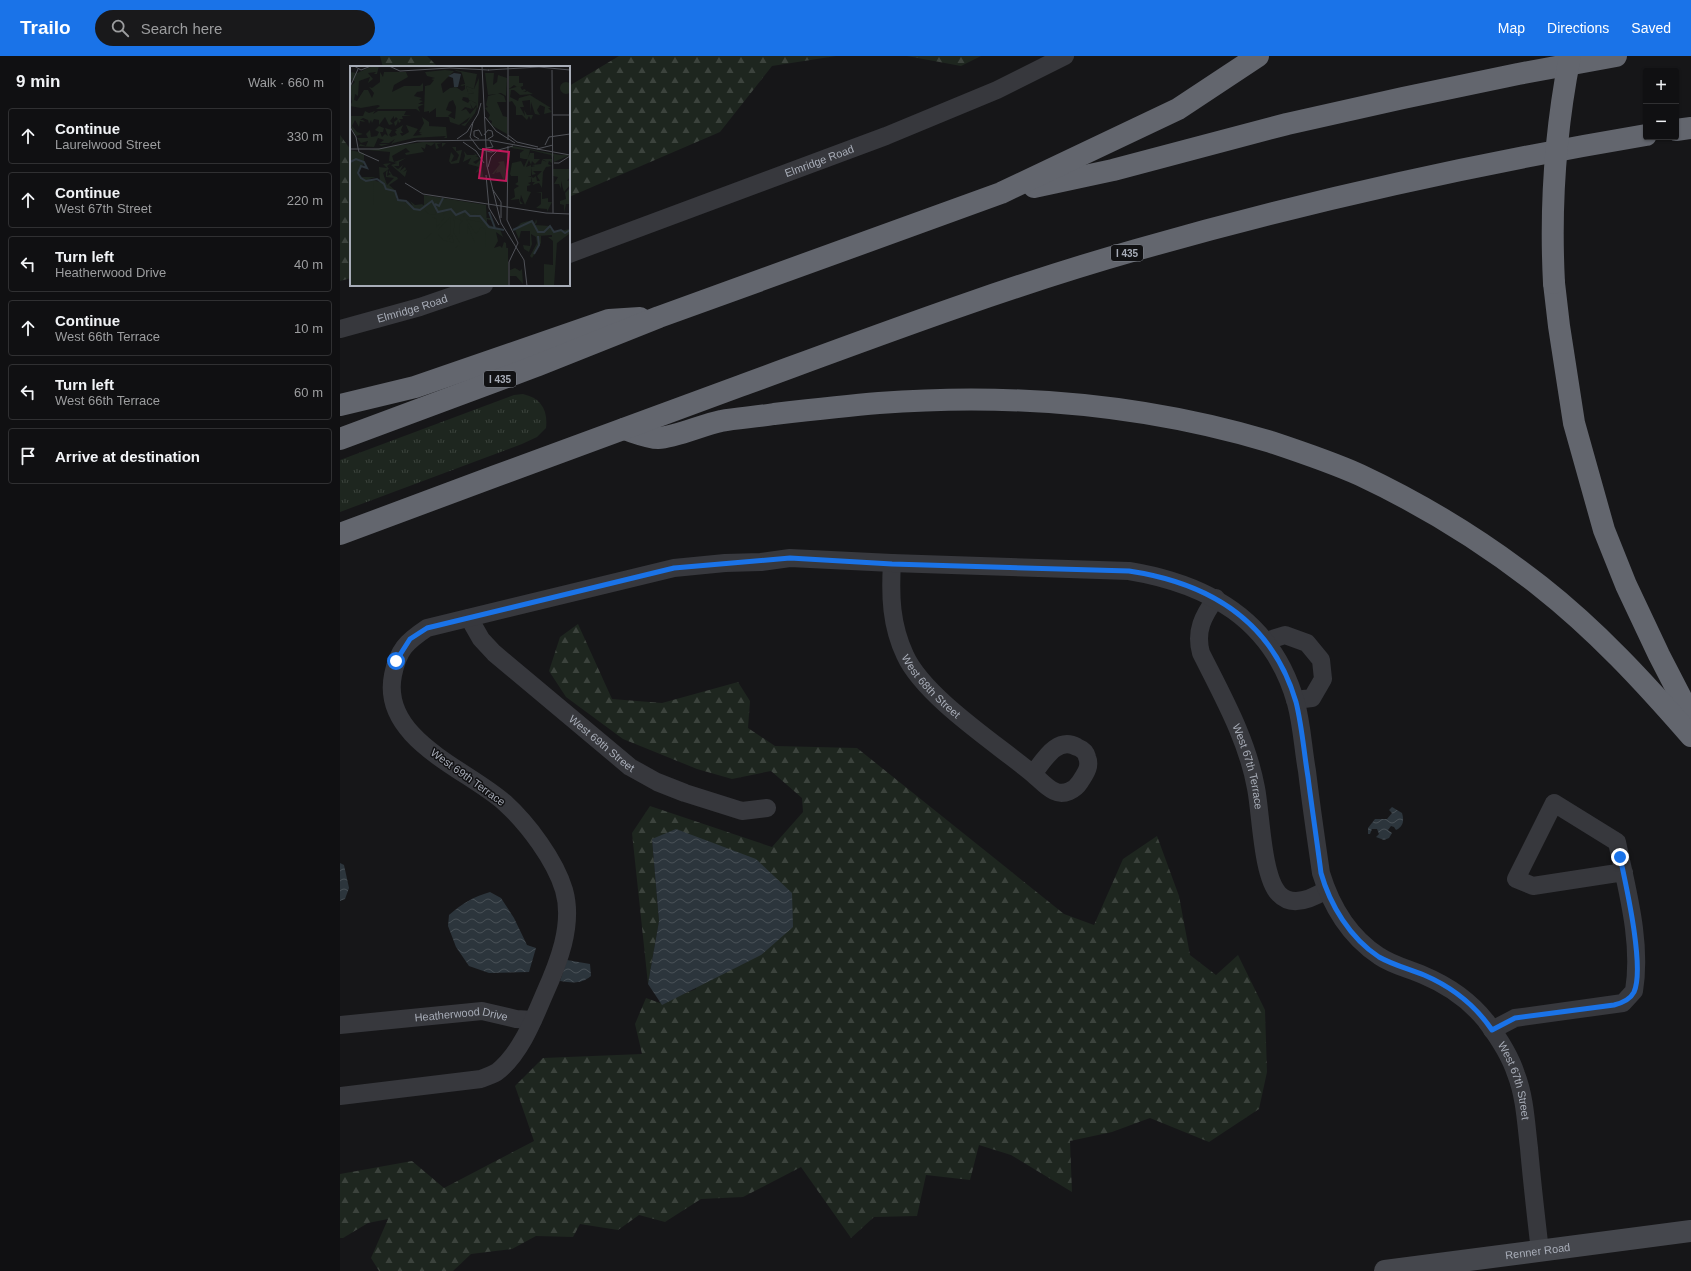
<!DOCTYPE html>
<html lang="en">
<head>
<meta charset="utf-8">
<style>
	:root { --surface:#101012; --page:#19191b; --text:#f1f3f6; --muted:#9c9d9f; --line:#303032; --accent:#1a73e8 }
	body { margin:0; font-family:Helvetica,sans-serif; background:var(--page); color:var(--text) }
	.controls { position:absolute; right:12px; top:12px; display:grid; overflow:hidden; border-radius:4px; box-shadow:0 1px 3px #0004 }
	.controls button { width:36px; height:36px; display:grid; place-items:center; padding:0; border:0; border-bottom:1px solid var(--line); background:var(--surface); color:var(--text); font:20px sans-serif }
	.stop { position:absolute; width:12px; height:12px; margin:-9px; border:3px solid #1a73e8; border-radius:50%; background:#fff }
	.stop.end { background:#1a73e8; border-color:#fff; box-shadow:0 1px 4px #0008 }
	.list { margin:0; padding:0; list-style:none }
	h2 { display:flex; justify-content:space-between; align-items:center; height:52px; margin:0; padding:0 16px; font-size:17px }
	h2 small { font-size:13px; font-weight:400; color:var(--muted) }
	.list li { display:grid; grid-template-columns:26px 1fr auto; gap:12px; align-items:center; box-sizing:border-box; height:56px; margin:0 8px 8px; padding:0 8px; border:1px solid var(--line); border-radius:4px }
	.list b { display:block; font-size:15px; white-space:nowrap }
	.list p { margin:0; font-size:13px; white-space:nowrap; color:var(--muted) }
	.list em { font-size:13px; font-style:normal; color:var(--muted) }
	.icon { flex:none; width:22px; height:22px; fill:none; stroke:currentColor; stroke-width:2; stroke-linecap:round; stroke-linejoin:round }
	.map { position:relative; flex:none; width:1351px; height:1215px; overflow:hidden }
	header { display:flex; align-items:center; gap:24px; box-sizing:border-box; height:56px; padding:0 20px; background:var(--accent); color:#fff }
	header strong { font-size:19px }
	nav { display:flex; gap:22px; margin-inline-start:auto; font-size:14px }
	.search { width:280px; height:36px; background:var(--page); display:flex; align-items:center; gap:10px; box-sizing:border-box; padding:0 14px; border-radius:22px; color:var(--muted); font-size:15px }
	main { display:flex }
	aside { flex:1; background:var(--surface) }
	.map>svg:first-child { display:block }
</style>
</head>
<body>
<header>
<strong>Trailo</strong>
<div class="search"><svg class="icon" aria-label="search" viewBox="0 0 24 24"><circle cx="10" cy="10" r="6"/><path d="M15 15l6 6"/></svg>Search here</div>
<nav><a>Map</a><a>Directions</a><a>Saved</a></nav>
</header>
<main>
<aside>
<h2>9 min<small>Walk · 660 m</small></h2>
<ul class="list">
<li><svg class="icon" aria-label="ahead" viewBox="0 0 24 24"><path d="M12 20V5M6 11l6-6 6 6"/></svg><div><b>Continue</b><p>Laurelwood Street</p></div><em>330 m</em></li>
<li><svg class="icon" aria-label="ahead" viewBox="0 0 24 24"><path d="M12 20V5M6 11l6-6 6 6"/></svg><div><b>Continue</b><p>West 67th Street</p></div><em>220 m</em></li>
<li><svg class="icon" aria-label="left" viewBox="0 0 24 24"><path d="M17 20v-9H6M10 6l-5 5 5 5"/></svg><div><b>Turn left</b><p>Heatherwood Drive</p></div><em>40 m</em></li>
<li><svg class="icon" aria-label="ahead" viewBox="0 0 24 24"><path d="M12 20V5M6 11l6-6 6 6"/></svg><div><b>Continue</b><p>West 66th Terrace</p></div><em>10 m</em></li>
<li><svg class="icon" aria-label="left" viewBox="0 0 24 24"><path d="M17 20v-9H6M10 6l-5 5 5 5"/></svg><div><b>Turn left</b><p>West 66th Terrace</p></div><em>60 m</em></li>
<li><svg class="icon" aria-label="arrive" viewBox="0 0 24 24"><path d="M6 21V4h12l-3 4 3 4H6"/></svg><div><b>Arrive at destination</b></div></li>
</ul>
</aside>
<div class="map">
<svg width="1351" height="1215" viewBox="0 0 1351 1215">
	<defs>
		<pattern id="grass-tufts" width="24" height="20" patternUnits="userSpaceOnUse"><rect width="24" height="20" fill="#1e261f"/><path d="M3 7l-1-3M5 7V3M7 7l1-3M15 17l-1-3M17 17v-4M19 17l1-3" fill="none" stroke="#3c433d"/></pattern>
		<pattern id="forest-firs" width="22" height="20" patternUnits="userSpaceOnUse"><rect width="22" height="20" fill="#1e261f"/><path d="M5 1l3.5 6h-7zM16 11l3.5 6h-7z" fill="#3c433d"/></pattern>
		<pattern id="water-waves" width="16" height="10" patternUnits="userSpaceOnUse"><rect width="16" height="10" fill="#2c353c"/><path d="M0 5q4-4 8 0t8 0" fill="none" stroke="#485056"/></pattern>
	</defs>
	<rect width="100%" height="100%" fill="#161618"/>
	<!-- grass -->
	<path fill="url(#grass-tufts)" d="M 183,338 C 201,342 208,354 206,372 L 197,381 L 182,388 L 0,456 L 0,404 L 174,339 Z"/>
	<!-- forest -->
	<g fill="url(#forest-firs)">
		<polygon points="40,0 87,0 98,11 43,11"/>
		<polygon points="279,0 496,0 432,10 380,76 229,141 229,30"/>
		<polygon points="567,0 641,0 621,10"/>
		<polygon points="0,79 11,94 11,222 0,225"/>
		<polygon points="238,568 272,643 322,647 398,626 410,645 408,672 435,690 517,692 724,858 754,869 783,803 817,780 839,840 850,899 876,919 898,899 925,954 927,1016 919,1053 869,1086 810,1062 772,1076 730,1085 732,1136 671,1099 639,1089 630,1124 586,1119 577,1160 534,1161 511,1182 461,1111 403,1141 361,1143 325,1166 299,1159 278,1174 240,1168 233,1181 196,1180 172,1193 131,1198 113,1215 39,1215 31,1202 48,1163 28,1167 3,1182 0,1182 0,1118 72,1105 104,1132 194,1085 175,1030 203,1002 302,998 295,968 306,942 320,947 356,933 312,783 319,865 308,928 292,777 310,750 432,791 463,756 462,742 431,715 392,723 357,713 283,683 226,641 209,615 220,581"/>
	</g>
	<!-- water -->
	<g fill="url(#water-waves)">
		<path d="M 1052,751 L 1062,757 C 1064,764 1064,770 1056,774 L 1054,771 L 1051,770 L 1048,774 L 1052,777 L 1049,782 L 1044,784 L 1036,781 L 1039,778 L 1037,773 L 1032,773 L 1030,778 L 1028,778 L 1028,772 L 1035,763 L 1047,763 L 1052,757 L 1049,754 Z"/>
		<polygon points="336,773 416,803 452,837 453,871 421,899 322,949 308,928 319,865 312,783"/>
		<polygon points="0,807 4,809 9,832 5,843 0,845"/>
		<path d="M 150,836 L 161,842 L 174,862 L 187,889 L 196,892 L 189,916 L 149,917 L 129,910 L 116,891 L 108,870 L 109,859 C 123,847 133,841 150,836 Z"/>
		<path d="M 227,904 L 250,908 L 251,920 C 241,928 233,927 220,925 Z"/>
	</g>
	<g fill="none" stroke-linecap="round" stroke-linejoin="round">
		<!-- street -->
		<g stroke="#37383d" stroke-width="18">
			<path id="s1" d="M 229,198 L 546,80 L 657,34 L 725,0"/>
			<path id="s2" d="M 0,273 L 80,251 L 144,229"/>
			<path id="s3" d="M 552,507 C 550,540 551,569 565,599 C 584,641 657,688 693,718 C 699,723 707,732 714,735 C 724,740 735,734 740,726 C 745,718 751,711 747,701 C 746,696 742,693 737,691 C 717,680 704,704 693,718"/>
			<path id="s4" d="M 876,542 C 863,560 855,575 861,597 C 883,641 907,683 916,732 C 921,757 922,821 939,838 C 952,852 973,842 986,834"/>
			<path id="s5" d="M 129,562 L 141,583 L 154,597 L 290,711 L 317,726 L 345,737 L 402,755 L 427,752"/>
			<polyline points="926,585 945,579 967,587 981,604 983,623 972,642 955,644"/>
			<path id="s6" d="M 0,969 L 142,955 L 176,963 L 193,964"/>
			<path d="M 1152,974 L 1175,962 L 1283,947 L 1294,935 C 1302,886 1287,834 1277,786 L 1214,747 L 1176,823 L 1193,830 L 1284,816"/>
			<path id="s7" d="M 0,1040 L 141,1023 C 146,1021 152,1019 157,1016 C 180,998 193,965 204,939 C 218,908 234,869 224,834 C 215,804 188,768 165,747 C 127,713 40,683 53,619 C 58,594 66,586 87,572 L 334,512 L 385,507 L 421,506 L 450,502 L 552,507 L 789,515 C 868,528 933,564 956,647 C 962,669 963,693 967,715 C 971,749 976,783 981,817 C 991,850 1010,881 1039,900 C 1052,909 1069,913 1083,919 C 1107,929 1130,945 1146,965 C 1158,981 1170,999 1176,1018 C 1185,1041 1186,1068 1189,1092 C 1192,1127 1196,1161 1200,1195"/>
		</g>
		<!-- secondary -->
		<path stroke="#45474d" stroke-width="22" id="s8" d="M 1045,1215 L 1351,1175"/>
		<!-- highway -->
		<g stroke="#63666e" stroke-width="22">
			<polyline points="1336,74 1351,72"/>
			<polyline points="694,131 773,114 947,68 1063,42 1178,18 1276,0"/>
			<polyline points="1214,227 1219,270 1234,367 1264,474 1286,529 1319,599 1351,661"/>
			<polyline points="0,349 75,331 269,264 300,262"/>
			<path d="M 284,373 C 294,376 308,382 318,382 C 336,381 362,369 381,365 C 398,362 416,361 434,358 C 469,354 504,350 539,347 C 671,337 804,348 931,386 C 961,396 991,406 1020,419 C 1084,449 1144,486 1200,530 C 1256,574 1304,626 1351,680"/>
			<polyline points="0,383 196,310 319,261 661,137 838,53 918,0"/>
			<path d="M 0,478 C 133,428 267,379 400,330 C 531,282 662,232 796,194 C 964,146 1134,108 1306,79"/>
		</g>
		<!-- highway-bridge -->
		<path stroke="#63666e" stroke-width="22" d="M 1214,227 C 1210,150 1215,76 1230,0"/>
	</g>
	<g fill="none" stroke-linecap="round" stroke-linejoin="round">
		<!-- route -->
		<path stroke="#1a73e8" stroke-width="5" d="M 56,605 L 70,583 L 87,572 L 334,512 L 450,502 L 552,508 L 789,515 C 869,527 932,564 956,646 C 962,670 964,697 968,721 C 972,753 977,785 981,817 C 990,849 1010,882 1039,901 C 1053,909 1069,913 1084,919 C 1112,931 1135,949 1152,974 L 1175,962 L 1274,949 C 1282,947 1290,944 1294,936 C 1305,912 1286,829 1280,801"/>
	</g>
	<g text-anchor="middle" stroke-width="3" stroke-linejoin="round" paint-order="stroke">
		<!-- shield labels -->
		<g fill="#111113" stroke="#7b7e86" stroke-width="1">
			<rect x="771" y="189" width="32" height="16" rx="3"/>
			<rect x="144" y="315" width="32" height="16" rx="3"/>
		</g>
		<g font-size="10" font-weight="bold" fill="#a8adb8">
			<text x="787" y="201">I 435</text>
			<text x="160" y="327">I 435</text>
		</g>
		<!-- street labels -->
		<g font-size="11" fill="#a8adb8" stroke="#111113">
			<text dy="4" stroke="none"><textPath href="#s1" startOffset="267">Elmridge Road</textPath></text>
			<text dy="4" stroke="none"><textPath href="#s2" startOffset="75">Elmridge Road</textPath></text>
			<text dy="4" stroke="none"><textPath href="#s3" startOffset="135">West 68th Street</textPath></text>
			<text dy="4" stroke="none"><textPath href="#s5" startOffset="184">West 69th Street</textPath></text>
			<text dy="4" stroke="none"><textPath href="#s4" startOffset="183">West 67th Terrace</textPath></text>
			<text transform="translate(128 721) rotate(36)" y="4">West 69th Terrace</text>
			<text dy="4" stroke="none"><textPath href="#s6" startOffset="122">Heatherwood Drive</textPath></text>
			<text dy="4" stroke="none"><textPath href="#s7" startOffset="2112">West 67th Street</textPath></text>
			<text dy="4" stroke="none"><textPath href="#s8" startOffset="154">Renner Road</textPath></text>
		</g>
	</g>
	<!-- overview -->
	<g transform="translate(10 10)">
		<rect width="220" height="220" fill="#161618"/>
		<path d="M 159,10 L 169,10 L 169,17 L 173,17 L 173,20 L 168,22 L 164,19 L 159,23 ZM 129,12 L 128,41 L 114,66 L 127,42 L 126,37 L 119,34 L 117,28 L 124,27 L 118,26 L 116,20 L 124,23 ZM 163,80 L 210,89 L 220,89 L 204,96 L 204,89 L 202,93 L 201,89 L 180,84 L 178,93 L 174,93 L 170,92 L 170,87 L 174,84 L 161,82 ZM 74,129 L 136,139 L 137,160 L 145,161 L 143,182 L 74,182 Z" fill="#1e261f"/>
		<path d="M 23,0 L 29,0 L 27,8 L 24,8 L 26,6 L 18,7 L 23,13 L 18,17 L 20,11 L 9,15 L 8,30 L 5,28 L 4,34 L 7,35 L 14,24 L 18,24 L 22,32 L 24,27 L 19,21 L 22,22 L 30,16 L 30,6 L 33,11 L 34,6 L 56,6 L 58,11 L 44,19 L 42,26 L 54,20 L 70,20 L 73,17 L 73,25 L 67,26 L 64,30 L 72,32 L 69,34 L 73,35 L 68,38 L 74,38 L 68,41 L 70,46 L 66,43 L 26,43 L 30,40 L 28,39 L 11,42 L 0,40 L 2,36 L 0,21 L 5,16 L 2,13 L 0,15 L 0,6 L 7,7 ZM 95,4 L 104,5 L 91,18 L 93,27 L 100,22 L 106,21 L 112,25 L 115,23 L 115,19 L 112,20 L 110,19 L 115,18 L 112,8 L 111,6 L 106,5 L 105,4 L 127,8 L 124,23 L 116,20 L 118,26 L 119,23 L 124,27 L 118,28 L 119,32 L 113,31 L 112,34 L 118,37 L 120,34 L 127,38 L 123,43 L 120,37 L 122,43 L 115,41 L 111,45 L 116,43 L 120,48 L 127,40 L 125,47 L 115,60 L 111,59 L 117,56 L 120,51 L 109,59 L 100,56 L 99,51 L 86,51 L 86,42 L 79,47 L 79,45 L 74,46 L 75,20 L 80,19 L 84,14 L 81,13 L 85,12 L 77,10 L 75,6 ZM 103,34 L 106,41 L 105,53 L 98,50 L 102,46 L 96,44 L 99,36 ZM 135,7 L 144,7 L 143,19 L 147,16 L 148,9 L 157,12 L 156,30 L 151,27 L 148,27 L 154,30 L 156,36 L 147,36 L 153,50 L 157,51 L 157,68 L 141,59 L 142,55 L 138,53 L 140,49 L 135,42 L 138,41 L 136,39 L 138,30 L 146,28 L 138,29 ZM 170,20 L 172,24 L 175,23 L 176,25 L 173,26 L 176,26 L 177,25 L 183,28 L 170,29 L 164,24 L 161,24 L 160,31 L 168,35 L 169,32 L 180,29 L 201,42 L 198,42 L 202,46 L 194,48 L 195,41 L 190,39 L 187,44 L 190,49 L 185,48 L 181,36 L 180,48 L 180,34 L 172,35 L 174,41 L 170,41 L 175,50 L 174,44 L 177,49 L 183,49 L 181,54 L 179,50 L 177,54 L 172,49 L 166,49 L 166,41 L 162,35 L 159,36 L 159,23 ZM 15,45 L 19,47 L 25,45 L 23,48 L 28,45 L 56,45 L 54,49 L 62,50 L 52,50 L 53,53 L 49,53 L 51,55 L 49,57 L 48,54 L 47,58 L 45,60 L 44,56 L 48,53 L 46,51 L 44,53 L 44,50 L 40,55 L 43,58 L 39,59 L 35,51 L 29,59 L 29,54 L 24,53 L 22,57 L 21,54 L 19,58 L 18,54 L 13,52 L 10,54 L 13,54 L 15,56 L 10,55 L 9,61 L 5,54 L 2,60 L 7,66 L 13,68 L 6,70 L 0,60 L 0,50 L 13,50 ZM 72,51 L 79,56 L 79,60 L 96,61 L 97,72 L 94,72 L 96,70 L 64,72 L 31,80 L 29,78 L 41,78 L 45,73 L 39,77 L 30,77 L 34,74 L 28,72 L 24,81 L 9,80 L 10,78 L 16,80 L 18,75 L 11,77 L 7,72 L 18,72 L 16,68 L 20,64 L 21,71 L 27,70 L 29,66 L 25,64 L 29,60 L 34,62 L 33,66 L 30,66 L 32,71 L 35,68 L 38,70 L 35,62 L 42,64 L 39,69 L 41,71 L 47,69 L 45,66 L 47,64 L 45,64 L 53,59 L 51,64 L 53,67 L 50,67 L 52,70 L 59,66 L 56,59 L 68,63 L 63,70 L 72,69 L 69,67 L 72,66 L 69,66 L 74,57 ZM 73,76 L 96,77 L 92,81 L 92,77 L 87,78 L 89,82 L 86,83 L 85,77 L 81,80 L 76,78 L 75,83 L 71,81 L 74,86 L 56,89 L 55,87 L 60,86 L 56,82 L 42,90 L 44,96 L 56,92 L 49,96 L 49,100 L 44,100 L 48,103 L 53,99 L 50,105 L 55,101 L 56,103 L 53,106 L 57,104 L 55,111 L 41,99 L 47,97 L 39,95 L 40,86 L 18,84 ZM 102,81 L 106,81 L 106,85 L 112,84 L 109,97 L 101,98 L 99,95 L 101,86 L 104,90 L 101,96 L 107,94 L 109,89 ZM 114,85 L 117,89 L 125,89 L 124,87 L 128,90 L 125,91 L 128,91 L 129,93 L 123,96 L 126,98 L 130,94 L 134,114 L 129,111 L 130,105 L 125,107 L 129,101 L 118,98 L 121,92 L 113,96 L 115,90 ZM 180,87 L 184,87 L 184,93 L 190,93 L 185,98 L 182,95 L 181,99 L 179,94 L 176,101 L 181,99 L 181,110 L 178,111 L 181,111 L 181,116 L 178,117 L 181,119 L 177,120 L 177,125 L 181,126 L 175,139 L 171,129 L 170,135 L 173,138 L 170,138 L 169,133 L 160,134 L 165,131 L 164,123 L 169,120 L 165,118 L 168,116 L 168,110 L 161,110 L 160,108 L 162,97 L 171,95 L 174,101 ZM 192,93 L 202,93 L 202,97 L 199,95 L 198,98 L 202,100 L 196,101 L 193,106 L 192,122 L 189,117 L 182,119 L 185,116 L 182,116 L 181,110 L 183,112 L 186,110 L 187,115 L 190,115 L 187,110 L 192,105 L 183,105 L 186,108 L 182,109 L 181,101 L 185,100 L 181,99 L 191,98 L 192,94 L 197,96 ZM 154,95 L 156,104 L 154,115 L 150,106 L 146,107 L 147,104 L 144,108 L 142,108 L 150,98 L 148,96 ZM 41,97 L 37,100 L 39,103 L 33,107 L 37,119 L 44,112 L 36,111 L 36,106 L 38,104 L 37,110 L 41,108 L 39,107 L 39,104 L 43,110 L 47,111 L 48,113 L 39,119 L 46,125 L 46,133 L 58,137 L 58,135 L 64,141 L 60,135 L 65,139 L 73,138 L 68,144 L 59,139 L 67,145 L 73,143 L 80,149 L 86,148 L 85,146 L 100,144 L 96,145 L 93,149 L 95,151 L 86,162 L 87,153 L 82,151 L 82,167 L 75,173 L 68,170 L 66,163 L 61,163 L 58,157 L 58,146 L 47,140 L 44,141 L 47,150 L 52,149 L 60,162 L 61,174 L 39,171 L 36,162 L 42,169 L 40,152 L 36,153 L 34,162 L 32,161 L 33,155 L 27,157 L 23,151 L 24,144 L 17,158 L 12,154 L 15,153 L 9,145 L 4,142 L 1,143 L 0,149 L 0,139 L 6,139 L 7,134 L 2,133 L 5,118 L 0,119 L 0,101 L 12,111 L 26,111 L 19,113 L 30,116 L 29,101 L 37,102 L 33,98 ZM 203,103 L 220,103 L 220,111 L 217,115 L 220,114 L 220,119 L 214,126 L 211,115 L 211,123 L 209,118 L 204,118 L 208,111 L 203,110 ZM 220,122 L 220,138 L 216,138 L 214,147 L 214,139 L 210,138 L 210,135 L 216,133 L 215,127 ZM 192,126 L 192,133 L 198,132 L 198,136 L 202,136 L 197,146 L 197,143 L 186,142 L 191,138 L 191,127 L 186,127 ZM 113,144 L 121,147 L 121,150 L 125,147 L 134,152 L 141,152 L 143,155 L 137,153 L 137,158 L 149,163 L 134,158 L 150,163 L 153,171 L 146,166 L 148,175 L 144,182 L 150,180 L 152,182 L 154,176 L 156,177 L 157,192 L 151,191 L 145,183 L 142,187 L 136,183 L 132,184 L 133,191 L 115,194 L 113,189 L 103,186 L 128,184 L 104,184 L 108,179 L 112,183 L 136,182 L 135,163 L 131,161 L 126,168 L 116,153 L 134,157 L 136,153 L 120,151 L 115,146 L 114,151 ZM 100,151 L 101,167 L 97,172 L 99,174 L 102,169 L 104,177 L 93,174 L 88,168 L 88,164 ZM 103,151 L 113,155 L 109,158 L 110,168 L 118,168 L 117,158 L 125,177 L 110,177 L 103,166 L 105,158 ZM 186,153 L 187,156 L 185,159 L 200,160 L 194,166 L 199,161 L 204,166 L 220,163 L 219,174 L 219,168 L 207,177 L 204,220 L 194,220 L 194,198 L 203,199 L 203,175 L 198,171 L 202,171 L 202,169 L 187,170 L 191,170 L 191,177 L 182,192 L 180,190 L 187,177 L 186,171 L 181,168 L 182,178 L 179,186 L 174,183 L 173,179 L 180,180 L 180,165 L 171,165 L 169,173 L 165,164 L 180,156 L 166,162 L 171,157 L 182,154 L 185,157 ZM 165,202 L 170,205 L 172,203 L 173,218 L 166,210 L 160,210 L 160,204 Z" fill="#1e261f" fill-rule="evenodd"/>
		<path d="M210 22a6 6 0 1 1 12 0a6 6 0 1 1-12 0ZM 0,84 L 14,87 L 14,98 L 10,101 L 8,110 L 13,114 L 23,114 L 24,139 L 74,139 L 74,182 L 158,182 L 158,220 L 0,220 Z" fill="#1e261f"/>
		<path d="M 104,7 L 111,8 L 108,21 L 104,21 L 103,12 L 98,10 Z" fill="#2c353c"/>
		<path fill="none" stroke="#2c353c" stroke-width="2" d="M 0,96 L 6,93 L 14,96 L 17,102 L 11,100 L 8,107 L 11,112 L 16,115 L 27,113 L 34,118 L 36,123 L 45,125 L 48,134 L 56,135 L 64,143 L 70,144 L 82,135 L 88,146 L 101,143 L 106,149 L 115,145 L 120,150 L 130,150 L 139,161 L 154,164M 85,138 L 89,140 L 93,132M 139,146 L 145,162M 163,164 L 182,155 L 188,166 L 194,166 L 200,160 L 204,166 L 211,164 L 215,167 L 220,164M 184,188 L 189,179 L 188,170"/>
		<path fill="none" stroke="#505258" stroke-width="1" d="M 4,0 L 11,4 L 21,0M 39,0 L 50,5 L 100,2 L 139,4M 132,0 L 137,100 L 151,157 L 174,194 L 177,220M 158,0 L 158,74M 138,4 L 189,1 L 220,4M 202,4 L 203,147M 0,21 L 8,3M 203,49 L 220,49M 135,51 L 146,65 L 165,77M 123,56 L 120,71 L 129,83 L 141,86 L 163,80M 0,61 L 6,71 L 8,82M 134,69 L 138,64 L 142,65 L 143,70 L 138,73M 158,69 L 167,76 L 188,81M 107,73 L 117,66 L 128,48 L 131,37M 129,73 L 124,70 L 124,65 L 129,64 L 132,70M 113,76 L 126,85 L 134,97M 195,79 L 199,71 L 220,68M 158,80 L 157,154 L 168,177 L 159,196 L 159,220M 8,82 L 9,86 L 29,95M 136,82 L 143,81 L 140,75M 0,83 L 29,83 L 67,75 L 138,74 L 220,89M 187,83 L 203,79M 204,97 L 209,97 L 220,90M 138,101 L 141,91 L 147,85M 136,109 L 139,142 L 149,159M 55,117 L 73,128 L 196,147 L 220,148M 143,124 L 151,136 L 151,152"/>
		<path fill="#c2185b" fill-opacity="0.15" stroke="#c2185b" stroke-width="2" d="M 133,83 L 159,86 L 156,115 L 129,112 Z"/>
		<rect width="220" height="220" fill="none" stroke="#a8adb8" stroke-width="2"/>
	</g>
</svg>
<div class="controls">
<button>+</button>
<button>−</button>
</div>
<div class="stop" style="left:56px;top:605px"></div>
<div class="stop end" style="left:1280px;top:801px"></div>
</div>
</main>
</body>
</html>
